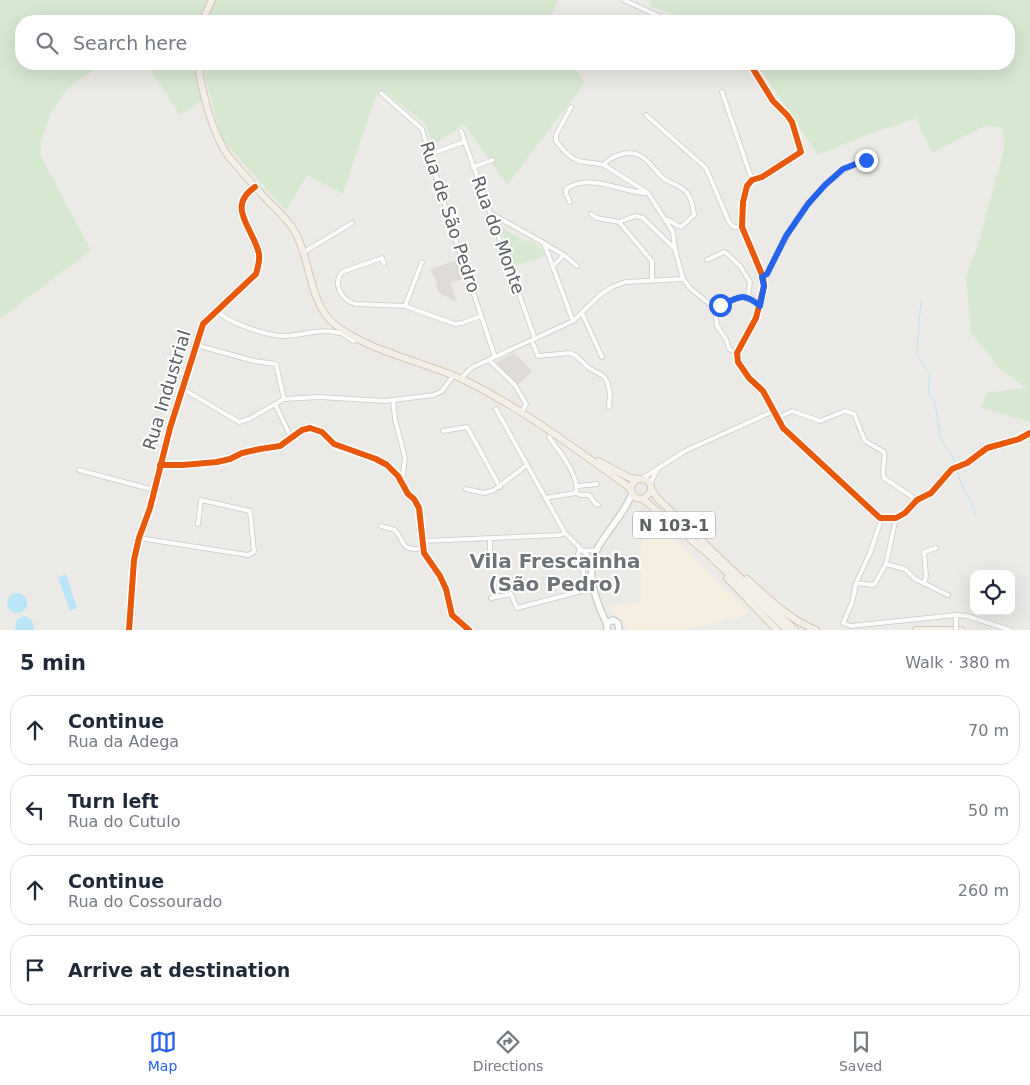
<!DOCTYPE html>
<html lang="en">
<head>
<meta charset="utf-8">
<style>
	:root { --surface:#fff; --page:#f2f2f3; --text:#1f2937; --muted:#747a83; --line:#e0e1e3; --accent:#2563eb }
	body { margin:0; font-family:"DejaVu Sans",sans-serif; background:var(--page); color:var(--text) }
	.controls { position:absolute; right:15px; bottom:15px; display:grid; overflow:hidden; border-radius:10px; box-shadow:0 5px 20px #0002 }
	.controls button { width:45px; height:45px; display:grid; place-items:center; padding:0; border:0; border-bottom:1px solid var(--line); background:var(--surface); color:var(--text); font:25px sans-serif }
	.stop { position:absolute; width:15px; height:15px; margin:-11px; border:4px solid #2563eb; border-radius:50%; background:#fff }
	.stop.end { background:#2563eb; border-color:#fff; box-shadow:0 1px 5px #0008 }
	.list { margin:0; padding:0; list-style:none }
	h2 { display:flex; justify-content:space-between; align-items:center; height:65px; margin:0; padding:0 20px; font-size:21px }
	h2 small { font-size:16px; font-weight:400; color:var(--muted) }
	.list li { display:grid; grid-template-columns:32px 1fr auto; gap:15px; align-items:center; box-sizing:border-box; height:70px; margin:0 10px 10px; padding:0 10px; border:1px solid var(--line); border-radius:20px }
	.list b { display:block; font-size:19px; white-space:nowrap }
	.list p { margin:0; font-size:16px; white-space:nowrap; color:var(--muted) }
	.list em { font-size:16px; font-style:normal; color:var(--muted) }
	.icon { flex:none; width:28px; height:28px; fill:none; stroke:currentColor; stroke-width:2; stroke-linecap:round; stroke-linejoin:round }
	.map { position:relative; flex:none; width:1030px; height:630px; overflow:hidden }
	.search { position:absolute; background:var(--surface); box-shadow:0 5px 20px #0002; left:15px; right:15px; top:15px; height:55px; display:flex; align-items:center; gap:12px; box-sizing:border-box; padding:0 18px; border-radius:20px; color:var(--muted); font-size:19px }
	.sheet { height:385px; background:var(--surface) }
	nav { display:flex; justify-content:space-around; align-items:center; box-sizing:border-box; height:70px; border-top:1px solid var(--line); background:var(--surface); font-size:14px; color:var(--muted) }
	nav a { display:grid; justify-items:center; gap:2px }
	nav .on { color:var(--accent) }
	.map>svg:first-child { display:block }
</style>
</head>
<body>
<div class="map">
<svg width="1030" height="630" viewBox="0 0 1030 630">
	<rect width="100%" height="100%" fill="#eceae6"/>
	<!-- commercial -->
	<polygon fill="#f6eedf" points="660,524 748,612 744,616 681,630 630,630 608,607 641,602 641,542"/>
	<!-- education -->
	<g fill="#dedad6">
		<polygon points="458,260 464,278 450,283 457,302 438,292 437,288 438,285 430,269"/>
		<polygon points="514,353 532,371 518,385 500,367 497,362"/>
	</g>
	<!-- green -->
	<g fill="#d7e8d1">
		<polygon points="0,0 558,0 551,18 553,21 21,21 21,64 105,64 79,79 64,93 51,112 41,141 41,157 91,250 0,319"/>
		<polygon points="652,0 1030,0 1030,422 981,408 987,393 1026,388 1000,369 971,333 966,276 978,244 1004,150 1003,128 987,125 932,153 916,118 867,135 818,155 757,64 1009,64 1009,21 691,21 650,6"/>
		<polygon points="147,64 574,64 584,84 507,185 464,124 432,147 430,135 425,124 379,87 343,194 307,175 286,211 221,138 204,71 196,73 204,100 180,115"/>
		<polygon points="500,227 502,228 525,241 507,247"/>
		<polygon points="530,240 539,246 546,256 512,267 505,248"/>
	</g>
	<!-- water -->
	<g fill="#bae5f7">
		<polygon points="66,574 77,608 70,611 58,577"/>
		<circle cx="17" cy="603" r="10"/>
		<polygon points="24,616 32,620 34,626 34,630 15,630 16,621"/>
	</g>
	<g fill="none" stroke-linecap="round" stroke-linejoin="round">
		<!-- stream -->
		<polyline stroke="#bae5f7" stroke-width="1" points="921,300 917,351 918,357 930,374 928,393 935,403 941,440 952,455 962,486 970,500 976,515"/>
		<defs>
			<g id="street">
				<polyline points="624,0 669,21"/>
				<polyline points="750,64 773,101 787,115 792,122 801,152 762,177 752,180 747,186 743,202 742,227 763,277 764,286 756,318 737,353 738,362 749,378 763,391 783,428 880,518 896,518 905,513 917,500 931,493 952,469 967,463 987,448 1019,439 1030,433"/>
				<polyline points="722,92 752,180"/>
				<polyline points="381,93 422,129 452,229 495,357"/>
				<path d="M 571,107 L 556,135 L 556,141 C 563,150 572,161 584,162 C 592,163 598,163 604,165 L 648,193 L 673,232 L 675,249 L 683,279"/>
				<polyline points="646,115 706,168 729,222 734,227 742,227"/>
				<polyline points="461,131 535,339"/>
				<polyline points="430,154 464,142"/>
				<path d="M 604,165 C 610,156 628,150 639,155 C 647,158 657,173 664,179 C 672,184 681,185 687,193 C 692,199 693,207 694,215 L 681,227 C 674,225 671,220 665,219"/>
				<polyline points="473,167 493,160"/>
				<path d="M 570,202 L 566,194 L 566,189 C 592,172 621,193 647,193"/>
				<polyline points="490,213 544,243 573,321"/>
				<polyline points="591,214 597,218 619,222 635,216 643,218 675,249"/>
				<polyline points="619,222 652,261 652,281"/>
				<polyline points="545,244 564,255 553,266"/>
				<polyline points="304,252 352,223"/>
				<polyline points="564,255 577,266"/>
				<polyline points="707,260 724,252 726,253 740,266 750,282 748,297"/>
				<path d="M 384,264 L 382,258 L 342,272 C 332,284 342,301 356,304 L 405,306 L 455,324 L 462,323 L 481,316"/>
				<path d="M 763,277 L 767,274 C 791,228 813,179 866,160"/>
				<polyline points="405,306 422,262"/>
				<polyline points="715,306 717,326 726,339 729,349 737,353"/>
				<path d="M 217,310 C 226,323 269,336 285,336 C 303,335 323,328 340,333 C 345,334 349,338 353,341 L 358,339"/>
				<polyline points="582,313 602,357"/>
				<polyline points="532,341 538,356 569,353 575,355 589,368 602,375 607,381 610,393 609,407"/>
				<polyline points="196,345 254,361 276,364 284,399"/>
				<polyline points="489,360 515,385 526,404 521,413"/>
				<polyline points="461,379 467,372 473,367 573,321 600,295 612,287 625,282 683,279 691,289 711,305 720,305 744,296 751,297 760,305"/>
				<polyline points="183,389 239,422 249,419 284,399 319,397 385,401 434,395 442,391 453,376"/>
				<polyline points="393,400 395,419 405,458 402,481"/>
				<polyline points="275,404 291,437"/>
				<polyline points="496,409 565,533 592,560"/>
				<path d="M 777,418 L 792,411 L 820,421 L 845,411 L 854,414 L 865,441 L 884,452 C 886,461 881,469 884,478 L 917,500"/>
				<polyline points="443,431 467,427 500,487"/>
				<path d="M 549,437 C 559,451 580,476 576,493"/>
				<polyline points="160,465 183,465 217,462 230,459 242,453 260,449 280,446 302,430 310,428 322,432 334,444 376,459 387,465 398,476 408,494 414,499 419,508 424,553 440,576 446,589 452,615 469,630"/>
				<polyline points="79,470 154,490"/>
				<polyline points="643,478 685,451 774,411"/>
				<polyline points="650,484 657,470"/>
				<polyline points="578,486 597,484"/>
				<polyline points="466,489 484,493 494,490 527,465"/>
				<polyline points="545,498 576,493 581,495 589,495 595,503 598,505"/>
				<polyline points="880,518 880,523 870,553 856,583 852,603 843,623 851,626 956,615 967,616 1010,630"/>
				<path d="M 381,526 L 395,530 C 407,544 398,550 424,549"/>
				<polyline points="139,538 248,555 254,552 250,511 201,500 198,524"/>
				<polyline points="490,539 490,553"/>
				<polyline points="423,541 560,535 565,533"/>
				<polyline points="583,551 596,550"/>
				<polyline points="886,564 905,569 915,579 948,595"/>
				<polyline points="856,583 874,585 886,564 896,518"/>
				<polyline points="924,584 926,576 924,552 936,548"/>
				<polyline points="491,598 511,594 517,608 582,591 587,585 578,555 580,548"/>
				<path d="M 129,630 L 134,560 L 139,538 L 150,508 L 170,428 L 203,324 L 256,274 C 258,267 260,261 259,254 C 254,229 225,207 255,187"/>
			</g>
			<g id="secondary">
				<path d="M 607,623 C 601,614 598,604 595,594 C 580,546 616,533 632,494"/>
				<polyline points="607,630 607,623 613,620 618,623 619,630"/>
			</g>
			<g id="primary">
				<polyline points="202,21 212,0"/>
				<path d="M 198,64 C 202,92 212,134 229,157 C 242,172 256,188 269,202 C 277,210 286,218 292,227 C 311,256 308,301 333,323 C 366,351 425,362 464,380 C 522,408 574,448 626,485 L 631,490"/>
				<polyline points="598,461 630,478 647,480 651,485 651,492 643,499 636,498 631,492 632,484 637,479"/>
				<polyline points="651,489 657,498 795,630"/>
				<polyline points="643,499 709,555 787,630"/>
				<polyline points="727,578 777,630"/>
				<path d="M 747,579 C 768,598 790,620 816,630"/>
				<polyline points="916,630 961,630"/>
			</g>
		</defs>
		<!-- street casing -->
		<use href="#street" stroke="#c8c9c8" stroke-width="5.5"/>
		<!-- secondary casing -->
		<use href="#secondary" stroke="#c8c9c8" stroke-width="8"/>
		<!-- primary casing -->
		<use href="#primary" stroke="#d4c7b4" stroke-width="8"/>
		<!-- street -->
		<use href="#street" stroke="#fcfcfb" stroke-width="4"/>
		<!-- secondary -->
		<use href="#secondary" stroke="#fcfcfb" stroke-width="5.5"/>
		<!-- primary -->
		<use href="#primary" stroke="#f3efe8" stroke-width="6"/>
		<defs>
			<polyline id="street-bridge" points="956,630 956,619"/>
		</defs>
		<!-- street-bridge casing -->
		<use href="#street-bridge" stroke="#c8c9c8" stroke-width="5.5" stroke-linecap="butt"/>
		<!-- street-bridge -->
		<use href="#street-bridge" stroke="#fcfcfb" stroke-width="4"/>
		<defs>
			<g id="cycleway">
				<polyline points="750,64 773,101 787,115 792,122 801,152 762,177 752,180 747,186 743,202 742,227 763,277 764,286 756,318 737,353 738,362 749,378 763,391 783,428 880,518 896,518 905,513 917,500 931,493 952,469 967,463 987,448 1019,439 1030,433"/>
				<polyline points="160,465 183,465 217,462 230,459 242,453 260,449 280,446 302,430 310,428 322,432 334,444 376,459 387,465 398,476 408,494 414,499 419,508 424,553 440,576 446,589 452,615 469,630"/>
				<path d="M 129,630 L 134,560 L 139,538 L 150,508 L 170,428 L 203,324 L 256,274 C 258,267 260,261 259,254 C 254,229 225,207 255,187"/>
			</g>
		</defs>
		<!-- cycleway casing -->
		<use href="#cycleway" stroke="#fff" stroke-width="9"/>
		<!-- cycleway -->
		<use href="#cycleway" stroke="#e8590c" stroke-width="6"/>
	</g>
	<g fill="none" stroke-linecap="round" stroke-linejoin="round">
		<!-- route -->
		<path stroke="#2563eb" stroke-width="6" d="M 720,305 C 739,298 743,291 760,306 L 764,286 L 762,277 L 767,274 L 786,236 L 808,204 L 825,185 L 843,169 L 866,160"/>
	</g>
	<g text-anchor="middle" stroke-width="4" stroke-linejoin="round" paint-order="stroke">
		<!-- shield labels -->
		<rect fill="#fff" stroke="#8d9092" stroke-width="1" x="633" y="511.5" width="82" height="27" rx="4"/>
		<g font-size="16" font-weight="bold" fill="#5c6164">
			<text x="674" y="531">N 103-1</text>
		</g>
		<!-- street labels -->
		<g font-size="18" fill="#5c6164" stroke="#fff">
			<text transform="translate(450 217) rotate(72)" y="6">Rua de São Pedro</text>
			<text transform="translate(498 235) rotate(70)" y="6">Rua do Monte</text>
			<text transform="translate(167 390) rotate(-73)" y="6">Rua Industrial</text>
		</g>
		<!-- quarter labels -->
		<g font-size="20" font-weight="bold" fill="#6d7376" stroke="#fff">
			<text x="555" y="568">Vila Frescainha<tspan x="555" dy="23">(São Pedro)</tspan></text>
		</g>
	</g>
</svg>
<div class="controls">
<button><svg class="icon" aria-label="locate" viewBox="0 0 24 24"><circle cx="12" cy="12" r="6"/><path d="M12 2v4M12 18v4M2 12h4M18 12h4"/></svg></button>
</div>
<div class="stop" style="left:720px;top:305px"></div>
<div class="stop end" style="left:866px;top:160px"></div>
<div class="search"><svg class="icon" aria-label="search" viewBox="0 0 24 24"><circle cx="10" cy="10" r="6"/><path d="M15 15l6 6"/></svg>Search here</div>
</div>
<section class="sheet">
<h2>5 min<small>Walk · 380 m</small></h2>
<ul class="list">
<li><svg class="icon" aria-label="ahead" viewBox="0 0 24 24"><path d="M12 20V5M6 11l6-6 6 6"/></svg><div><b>Continue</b><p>Rua da Adega</p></div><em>70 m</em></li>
<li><svg class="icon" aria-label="left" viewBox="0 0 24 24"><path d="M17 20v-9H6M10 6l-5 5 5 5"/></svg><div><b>Turn left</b><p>Rua do Cutulo</p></div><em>50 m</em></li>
<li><svg class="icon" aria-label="ahead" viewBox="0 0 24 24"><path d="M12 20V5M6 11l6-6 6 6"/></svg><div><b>Continue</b><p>Rua do Cossourado</p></div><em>260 m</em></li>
<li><svg class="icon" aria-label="arrive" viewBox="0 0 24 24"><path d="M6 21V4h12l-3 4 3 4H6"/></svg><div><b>Arrive at destination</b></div></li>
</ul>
</section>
<nav>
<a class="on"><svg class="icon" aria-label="map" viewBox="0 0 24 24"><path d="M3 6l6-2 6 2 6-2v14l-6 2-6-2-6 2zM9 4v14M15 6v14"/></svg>Map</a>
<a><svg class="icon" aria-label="directions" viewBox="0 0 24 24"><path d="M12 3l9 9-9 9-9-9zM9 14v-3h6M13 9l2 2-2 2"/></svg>Directions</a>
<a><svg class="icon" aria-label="saved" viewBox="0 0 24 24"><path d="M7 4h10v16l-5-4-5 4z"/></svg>Saved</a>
</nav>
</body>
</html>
